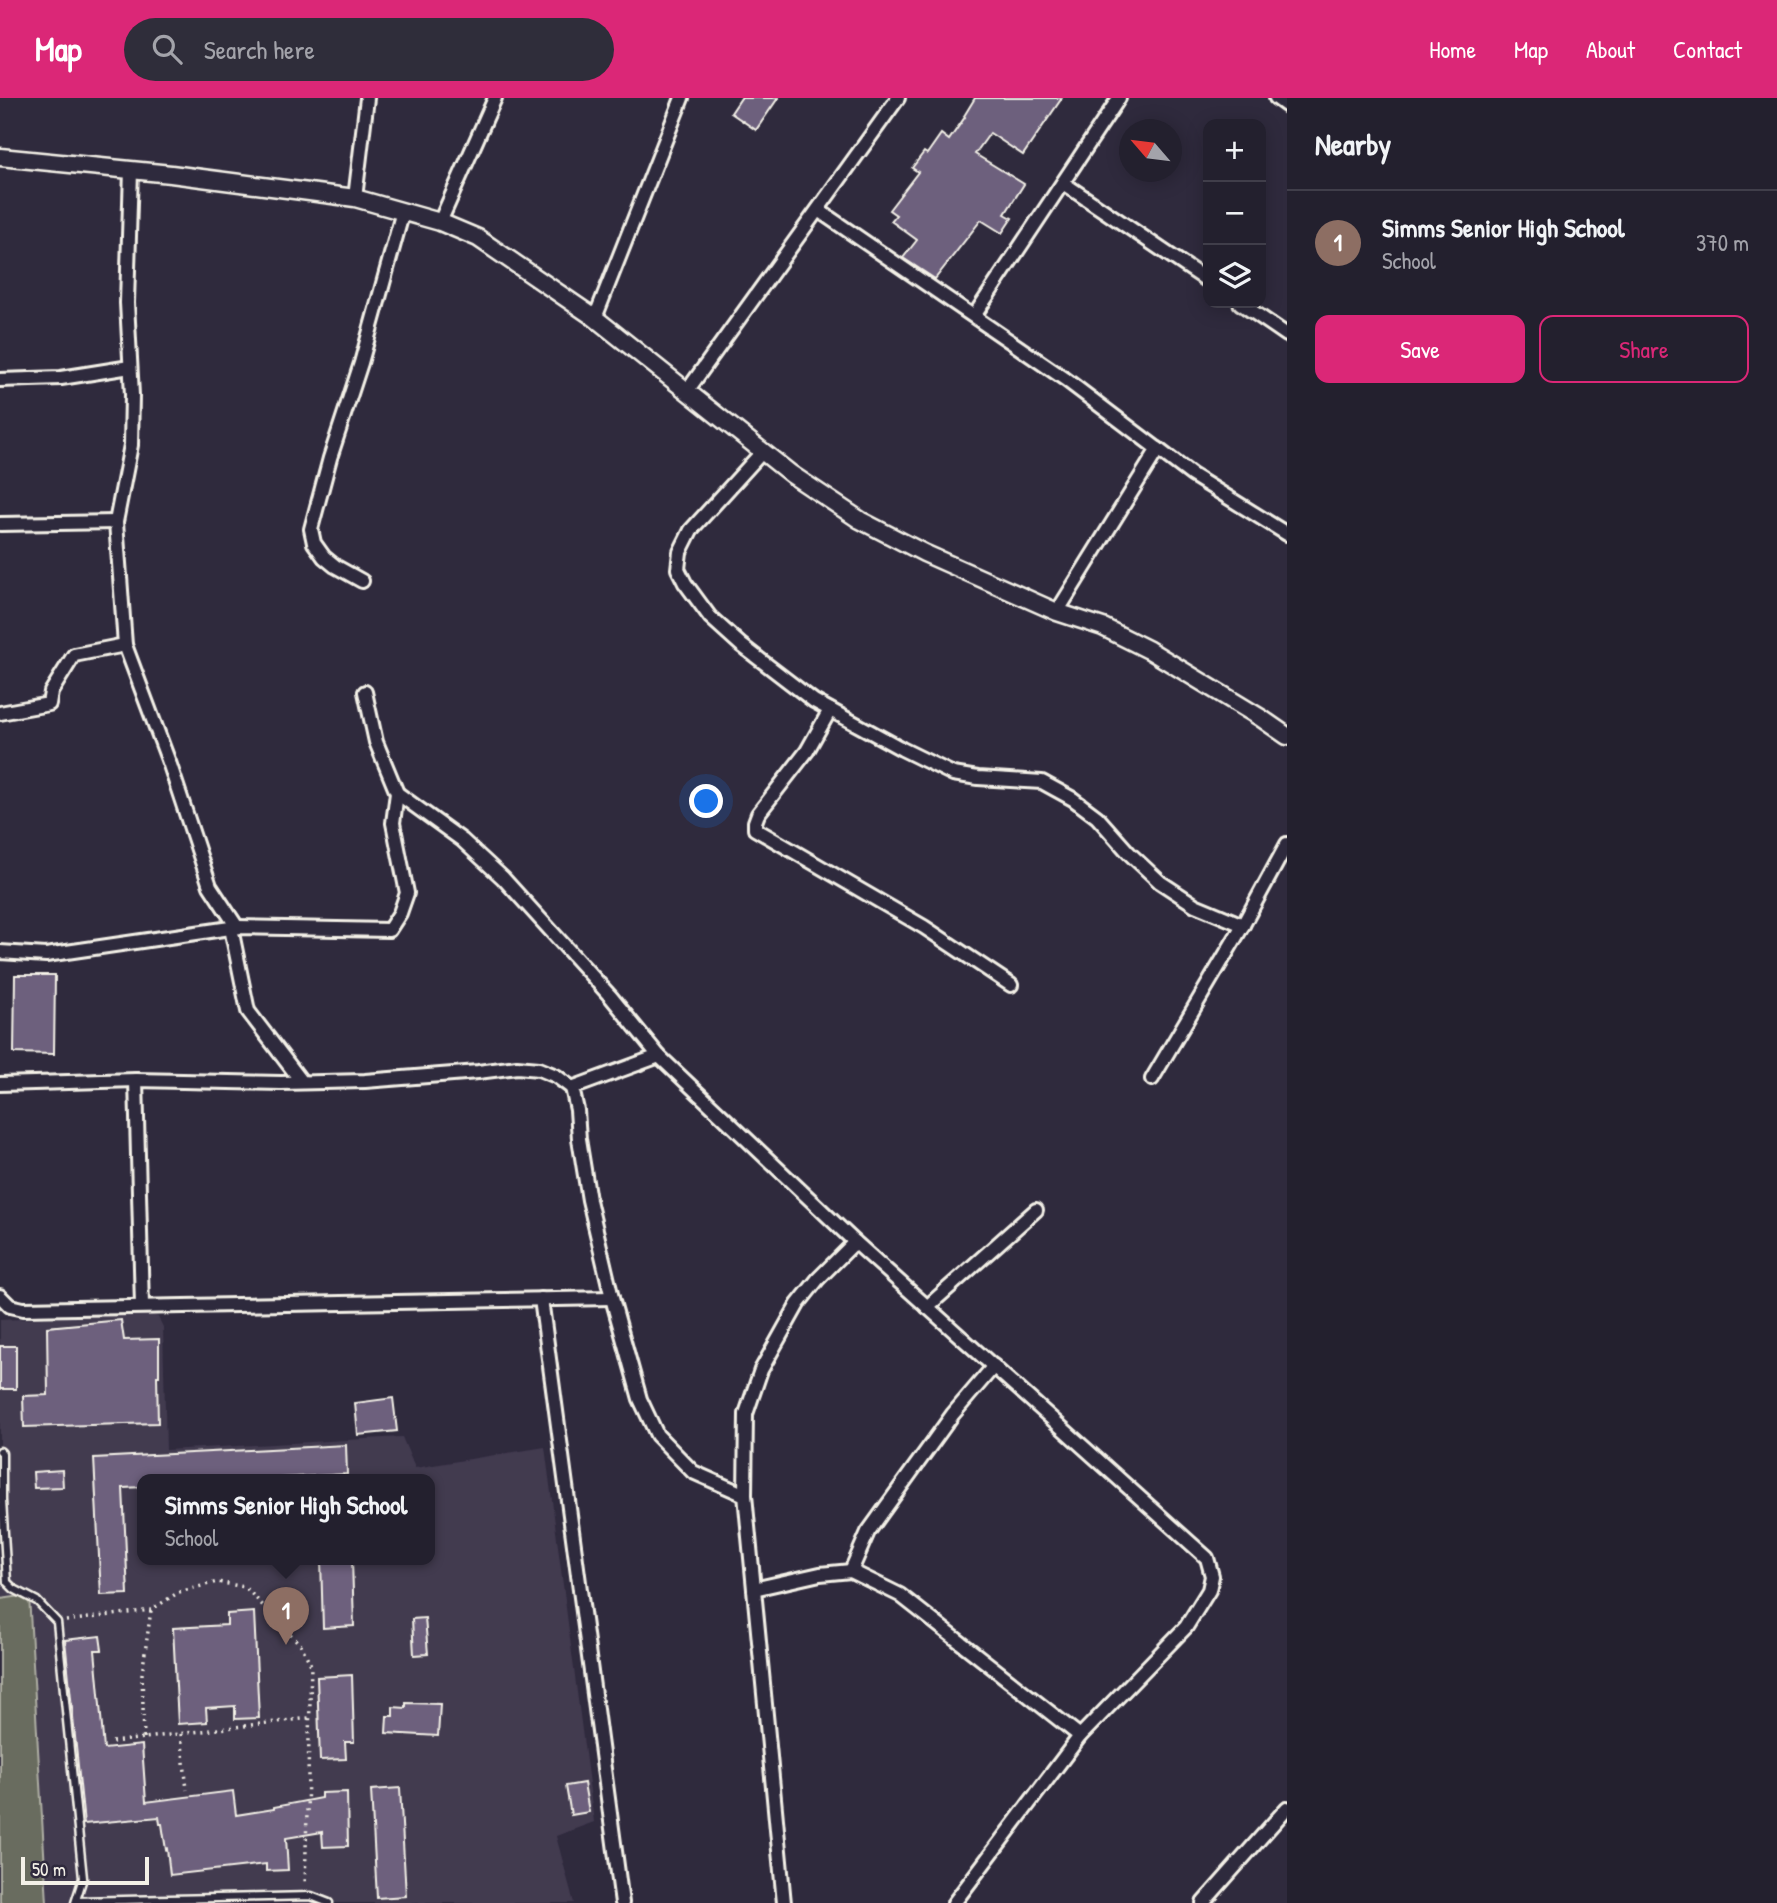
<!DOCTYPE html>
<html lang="en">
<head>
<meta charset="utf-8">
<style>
	:root { --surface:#23202e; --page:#2f2d3a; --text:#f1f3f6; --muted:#a3a3aa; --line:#403e4a; --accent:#db2777 }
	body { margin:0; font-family:"Patrick Hand",sans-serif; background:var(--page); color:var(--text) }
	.controls { position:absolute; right:21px; top:21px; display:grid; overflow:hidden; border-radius:14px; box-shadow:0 4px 18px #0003 }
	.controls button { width:63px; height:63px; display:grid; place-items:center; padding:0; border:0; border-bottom:2px solid var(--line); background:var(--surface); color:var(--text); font:35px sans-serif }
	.compass { position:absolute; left:1119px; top:21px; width:63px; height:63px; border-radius:50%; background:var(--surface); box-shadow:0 4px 18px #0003; rotate:298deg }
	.scale { position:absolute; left:21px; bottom:18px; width:128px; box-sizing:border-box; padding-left:7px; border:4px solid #f4f1e8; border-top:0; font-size:19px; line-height:24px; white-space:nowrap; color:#f4f1e8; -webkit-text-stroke:5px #2f2a3d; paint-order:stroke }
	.you { position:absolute; left:707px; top:704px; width:24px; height:24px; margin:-18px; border:5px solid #fff; border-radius:50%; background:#1a73e8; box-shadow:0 0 0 10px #1a73e833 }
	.badge { display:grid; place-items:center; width:46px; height:46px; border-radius:50%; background:var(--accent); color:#fff; font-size:23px; font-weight:700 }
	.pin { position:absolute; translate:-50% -58px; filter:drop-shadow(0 2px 4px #0008) }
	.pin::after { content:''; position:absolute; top:37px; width:24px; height:21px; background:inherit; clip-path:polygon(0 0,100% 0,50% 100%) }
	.popup { position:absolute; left:137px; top:1376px; width:298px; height:91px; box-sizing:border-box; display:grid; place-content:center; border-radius:14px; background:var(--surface); filter:drop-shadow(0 2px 5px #0005); font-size:23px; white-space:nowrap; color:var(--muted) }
	.popup b { font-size:26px; color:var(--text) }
	.popup::after { content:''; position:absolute; left:50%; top:100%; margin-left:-14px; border:14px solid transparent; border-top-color:var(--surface) }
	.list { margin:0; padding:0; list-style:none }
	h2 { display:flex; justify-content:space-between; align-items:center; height:91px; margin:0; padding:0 28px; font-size:30px }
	h2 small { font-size:23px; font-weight:400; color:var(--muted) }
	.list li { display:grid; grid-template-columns:46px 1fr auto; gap:21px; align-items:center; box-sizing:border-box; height:105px; padding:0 28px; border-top:2px solid var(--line) }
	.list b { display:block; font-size:26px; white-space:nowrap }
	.list p { margin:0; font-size:23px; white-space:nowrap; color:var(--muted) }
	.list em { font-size:23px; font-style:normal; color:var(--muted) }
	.actions { display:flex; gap:14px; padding:21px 28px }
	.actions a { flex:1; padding:16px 0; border:2px solid var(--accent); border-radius:14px; text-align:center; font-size:24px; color:var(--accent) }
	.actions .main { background:var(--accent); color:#fff }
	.icon { flex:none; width:38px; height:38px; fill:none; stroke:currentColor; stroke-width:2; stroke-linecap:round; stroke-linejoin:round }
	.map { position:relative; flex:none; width:1287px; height:1805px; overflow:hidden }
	header { display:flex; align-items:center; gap:42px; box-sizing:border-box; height:98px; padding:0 35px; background:var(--accent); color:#fff }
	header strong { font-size:33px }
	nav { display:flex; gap:38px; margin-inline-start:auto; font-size:24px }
	.search { width:490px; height:63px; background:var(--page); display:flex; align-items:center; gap:18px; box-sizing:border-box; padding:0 24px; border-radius:38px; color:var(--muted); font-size:26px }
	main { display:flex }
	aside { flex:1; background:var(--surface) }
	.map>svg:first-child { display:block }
</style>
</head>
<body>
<header>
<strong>Map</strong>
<div class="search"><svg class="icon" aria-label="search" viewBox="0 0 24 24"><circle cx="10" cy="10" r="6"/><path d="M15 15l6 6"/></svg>Search here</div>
<nav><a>Home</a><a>Map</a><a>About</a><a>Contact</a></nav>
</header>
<main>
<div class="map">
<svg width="1287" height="1805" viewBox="0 0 1287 1805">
	<rect width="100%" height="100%" fill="#2f2a3d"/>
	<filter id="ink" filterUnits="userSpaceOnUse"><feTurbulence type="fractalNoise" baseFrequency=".0143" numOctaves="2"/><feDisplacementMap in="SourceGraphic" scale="14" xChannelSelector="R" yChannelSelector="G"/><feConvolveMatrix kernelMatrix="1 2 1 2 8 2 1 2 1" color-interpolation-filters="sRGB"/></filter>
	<g filter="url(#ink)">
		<!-- built -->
		<path fill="#423a50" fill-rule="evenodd" d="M 146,1215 L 158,1219 L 163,1229 L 166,1352 L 402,1339 L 415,1370 L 545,1349 L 594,1724 L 556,1738 L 574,1805 L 0,1805 L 0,1222 ZM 142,1381 L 430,1381 L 430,1461 L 142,1461 Z"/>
		<!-- grass -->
		<polygon fill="#696c5e" stroke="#aeaea3" stroke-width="2" points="29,1497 47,1805 0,1805 0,1501"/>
		<!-- building -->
		<g fill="#6d617d" stroke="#f4f1e8" stroke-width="2">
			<polygon points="741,0 778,0 756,32 731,15"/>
			<polygon points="975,0 1062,0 1023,57 990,35 975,56 1024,86 1005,116 1012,120 1002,135 981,122 935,181 903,160 917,142 891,123 896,117 889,112 918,74 912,70 924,54 927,56 941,36 949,42 965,19 964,18"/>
			<polygon points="15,877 55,877 54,956 14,955"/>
			<polygon points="121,1222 124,1242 159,1241 159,1278 157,1278 158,1325 24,1329 23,1298 48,1297 47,1229"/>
			<rect x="0" y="1248" width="16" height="43"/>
			<polygon points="393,1300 397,1333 358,1337 355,1305"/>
			<polygon points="346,1347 347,1376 262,1381 143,1381 143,1389 123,1390 128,1496 101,1497 94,1360"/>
			<polygon points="62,1372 63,1389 34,1390 33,1374"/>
			<polygon points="321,1461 352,1461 354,1528 323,1530"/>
			<polygon points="254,1514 259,1620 235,1621 235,1608 206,1610 207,1624 178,1626 173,1530 227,1527 227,1516"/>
			<polygon points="425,1520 428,1556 414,1557 412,1521"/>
			<polygon points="100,1538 102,1552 95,1552 104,1651 142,1647 146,1704 233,1693 236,1717 274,1711 274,1709 321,1700 321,1695 347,1694 348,1748 323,1749 322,1734 286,1740 288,1772 266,1773 266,1766 170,1777 167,1751 166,1752 162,1726 160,1726 159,1719 84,1726 65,1542"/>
			<polygon points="352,1577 354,1644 345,1644 346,1661 320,1662 317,1579"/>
			<polygon points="406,1605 440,1606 438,1638 386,1635 387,1618 393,1618 393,1609 406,1610"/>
			<polygon points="584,1685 589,1714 571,1717 566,1688"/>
			<polygon points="400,1690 406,1798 377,1800 371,1692"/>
		</g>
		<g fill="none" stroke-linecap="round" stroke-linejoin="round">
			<defs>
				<g id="service">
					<polyline points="0,1353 2,1355 2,1402 7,1484 14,1491 37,1503 57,1524 83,1780 75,1805"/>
					<polyline points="76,1803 311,1798 329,1805"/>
				</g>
				<g id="minor">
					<polyline points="1276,0 1287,8"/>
					<polyline points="131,72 127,205 132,297 131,347 116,424 125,547 170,667 210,788 237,829"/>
					<polyline points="1063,85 1208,183"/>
					<polyline points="355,100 367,0"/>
					<polyline points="818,112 1065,281 1192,377 1287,436"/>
					<polyline points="440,124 495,0"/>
					<polyline points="1240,205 1287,237"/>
					<polyline points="974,218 1119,0"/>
					<polyline points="595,220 682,0"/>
					<polyline points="0,282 61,280 130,269"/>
					<polyline points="687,293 898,0"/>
					<polyline points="763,353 691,432 680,454 678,471 685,485 710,519 741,547 814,603 902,651 953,676 978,680 1042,684 1073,701 1097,719 1129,755 1160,784 1195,807 1243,827"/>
					<polyline points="0,426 116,424"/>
					<polyline points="362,483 335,468 324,459 314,445 311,431 330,360 361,265 403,113"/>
					<polyline points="1057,514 1158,351"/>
					<polyline points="830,612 807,653 758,716 755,724 755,731 924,829 1011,887"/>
					<polyline points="0,615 49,606 51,594 74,557 125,547"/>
					<polyline points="397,695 462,742 503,780 611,899 659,958 855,1144 1207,1460 1212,1478 1209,1492 1186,1529 1080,1638 954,1805"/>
					<polyline points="231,830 248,913 302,984"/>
					<polyline points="0,854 46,857 237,829 389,832 400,815 407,795 393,725 397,695 376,644 365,594"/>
					<polyline points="659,958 572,990 577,1012 579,1041 589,1102 612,1200 640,1301 657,1337 693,1374 745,1397"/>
					<polyline points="1152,981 1243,827 1287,746"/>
					<polyline points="136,982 142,1208"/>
					<polyline points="0,986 136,982 281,985 365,983 478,974 517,969 539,971 556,978 572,990"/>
					<polyline points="0,1198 10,1208 23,1211 612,1200"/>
					<polyline points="541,1201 622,1805"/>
					<polyline points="927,1209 1036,1112"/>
					<polyline points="851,1473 868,1434 953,1316 994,1268"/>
					<polyline points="754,1491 820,1476 851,1473 900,1497 1080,1638"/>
					<polyline points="784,1805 745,1397 746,1316 761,1272 798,1206 818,1181 855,1144"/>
					<polyline points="1203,1805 1287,1710"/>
				</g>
				<polyline id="tertiary" points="0,59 171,76 355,100 440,124 478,140 595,220 791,376 860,422 924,455 1057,514 1103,529 1149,552 1261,620 1287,638"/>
			</defs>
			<!-- service casing -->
			<use href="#service" stroke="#f4f1e8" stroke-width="11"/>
			<!-- minor casing -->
			<use href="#minor" stroke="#f4f1e8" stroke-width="18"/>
			<!-- tertiary casing -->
			<use href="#tertiary" stroke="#f4f1e8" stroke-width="21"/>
			<!-- path -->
			<g stroke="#f4f1e8" stroke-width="3.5" stroke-dasharray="2 5" stroke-linecap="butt">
				<polyline points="66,1523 151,1512 179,1494 217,1484 245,1489 301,1547 311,1567 305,1788"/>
				<polyline points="181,1636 187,1692"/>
				<polyline points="144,1640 142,1576 151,1512"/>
				<polyline points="112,1644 309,1620"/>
			</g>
			<!-- service -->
			<use href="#service" stroke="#2f2a3d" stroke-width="6"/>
			<!-- minor -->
			<use href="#minor" stroke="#2f2a3d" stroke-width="12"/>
			<!-- tertiary -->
			<use href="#tertiary" stroke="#2f2a3d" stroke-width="16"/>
		</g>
	</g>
</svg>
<div class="controls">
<button>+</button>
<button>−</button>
<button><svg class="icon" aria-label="layers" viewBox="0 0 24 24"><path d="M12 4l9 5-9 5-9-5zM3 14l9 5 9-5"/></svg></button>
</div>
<svg class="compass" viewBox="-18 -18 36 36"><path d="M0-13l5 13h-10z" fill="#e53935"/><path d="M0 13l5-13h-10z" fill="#a3a3aa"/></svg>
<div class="scale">50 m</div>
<div class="you"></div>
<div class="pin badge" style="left:286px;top:1547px;background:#8d6e63">1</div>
<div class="popup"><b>Simms Senior High School</b>School</div>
</div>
<aside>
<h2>Nearby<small></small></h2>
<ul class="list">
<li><span class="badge" style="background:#8d6e63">1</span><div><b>Simms Senior High School</b><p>School</p></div><em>370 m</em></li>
</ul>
<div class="actions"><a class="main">Save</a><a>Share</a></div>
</aside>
</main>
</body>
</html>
